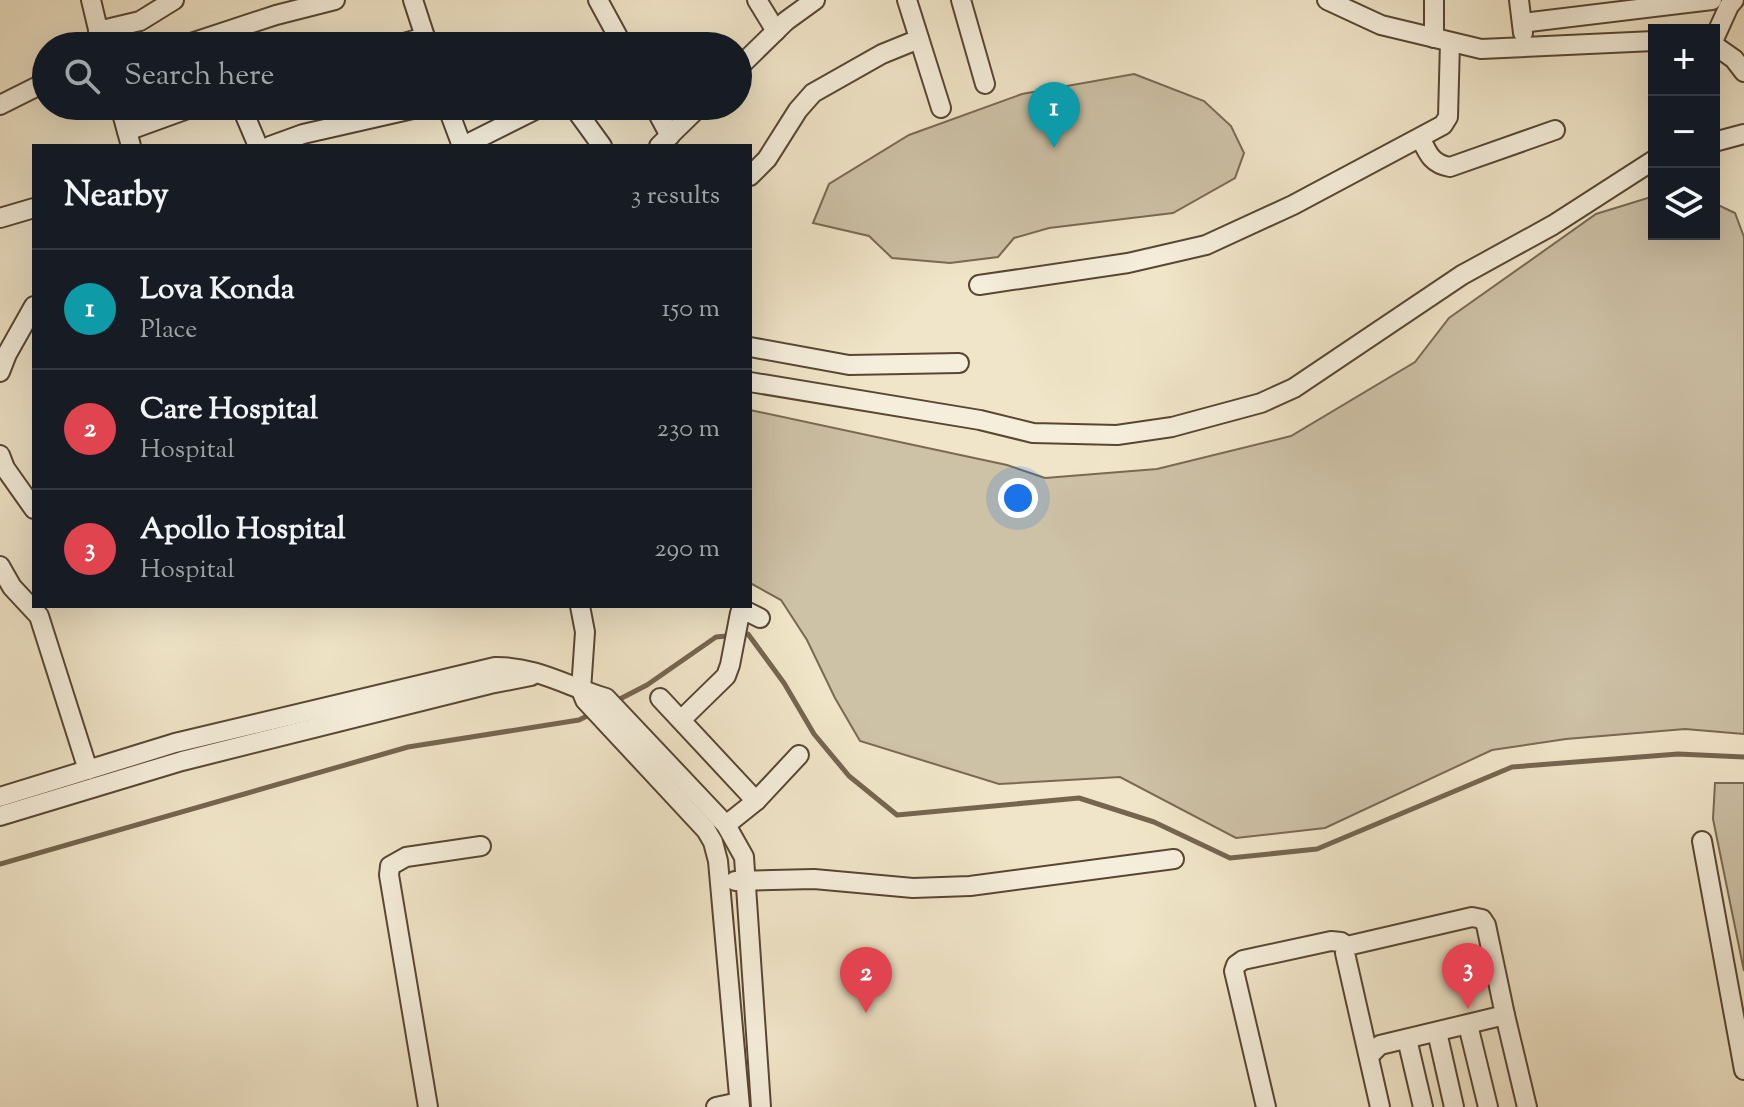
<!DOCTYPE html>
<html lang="en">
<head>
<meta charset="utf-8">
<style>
	:root { --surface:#171b24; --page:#20242c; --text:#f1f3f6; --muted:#9ea1a6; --line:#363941; --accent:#c59692 }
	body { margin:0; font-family:"Sorts Mill Goudy",serif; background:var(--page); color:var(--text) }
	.controls { position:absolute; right:24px; top:24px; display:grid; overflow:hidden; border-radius:0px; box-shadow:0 8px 32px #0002 }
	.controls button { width:72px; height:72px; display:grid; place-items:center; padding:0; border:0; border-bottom:2px solid var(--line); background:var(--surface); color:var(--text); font:40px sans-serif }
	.you { position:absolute; left:1018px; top:498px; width:28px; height:28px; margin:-20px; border:6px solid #fff; border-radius:50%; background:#1a73e8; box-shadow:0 0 0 12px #1a73e833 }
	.badge { display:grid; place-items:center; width:52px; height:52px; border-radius:50%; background:var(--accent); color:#fff; font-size:26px; font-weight:700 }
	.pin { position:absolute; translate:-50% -66px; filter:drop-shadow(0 2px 4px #0008) }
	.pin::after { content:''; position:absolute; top:42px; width:28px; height:24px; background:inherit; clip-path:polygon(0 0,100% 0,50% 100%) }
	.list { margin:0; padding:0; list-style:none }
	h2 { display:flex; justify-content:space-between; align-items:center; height:104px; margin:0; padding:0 32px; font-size:34px }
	h2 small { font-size:26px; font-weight:400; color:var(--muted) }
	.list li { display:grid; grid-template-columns:52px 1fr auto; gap:24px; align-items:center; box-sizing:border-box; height:120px; padding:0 32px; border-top:2px solid var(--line) }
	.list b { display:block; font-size:30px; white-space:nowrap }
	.list p { margin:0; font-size:26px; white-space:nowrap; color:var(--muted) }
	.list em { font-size:26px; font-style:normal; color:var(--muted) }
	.icon { flex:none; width:44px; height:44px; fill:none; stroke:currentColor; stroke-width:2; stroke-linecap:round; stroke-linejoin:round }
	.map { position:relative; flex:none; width:1744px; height:1107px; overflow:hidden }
	.search { position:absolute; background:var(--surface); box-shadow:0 8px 32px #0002; left:32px; top:32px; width:720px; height:88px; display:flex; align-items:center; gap:20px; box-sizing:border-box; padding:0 28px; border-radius:44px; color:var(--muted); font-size:30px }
	.panel { position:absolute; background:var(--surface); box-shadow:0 8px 32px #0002; left:32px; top:144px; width:720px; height:464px; border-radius:0px }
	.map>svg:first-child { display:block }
</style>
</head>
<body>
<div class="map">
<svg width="1744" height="1107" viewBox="0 0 1744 1107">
	<rect width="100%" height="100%" fill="#f0e5c8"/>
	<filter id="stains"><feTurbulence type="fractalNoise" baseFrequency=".0025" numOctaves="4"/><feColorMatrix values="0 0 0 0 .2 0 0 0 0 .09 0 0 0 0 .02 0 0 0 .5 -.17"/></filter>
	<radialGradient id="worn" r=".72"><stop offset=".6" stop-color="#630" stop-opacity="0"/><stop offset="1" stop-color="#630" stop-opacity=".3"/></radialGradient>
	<!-- green -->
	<g fill="#cdc1a6" stroke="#796954" stroke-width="2">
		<polygon points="1134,74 1204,101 1231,126 1244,153 1235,178 1173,213 1049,228 1014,238 998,257 950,263 892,258 869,236 813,223 829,184 909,135 1022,94"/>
		<polygon points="1654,196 1654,234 1714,234 1714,203 1735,213 1744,237 1744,734 1685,729 1566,739 1492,750 1325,828 1236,838 1120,777 999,784 860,741 835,698 807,640 781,600 750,583 750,410 1007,465 1045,478 1157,469 1291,436 1415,362 1449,318 1596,214"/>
		<polygon points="1715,783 1744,783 1744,971 1713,819"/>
	</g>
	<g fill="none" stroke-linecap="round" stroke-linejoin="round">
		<!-- stream -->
		<g stroke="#756550" stroke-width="5">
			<polyline points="614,702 647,685 716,637 748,634 784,683 814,734 849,776 897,815 1079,798 1154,822 1230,858 1317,849 1512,767 1678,754 1744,757"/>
			<polyline points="0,864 408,747 579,720 591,714"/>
		</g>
		<defs>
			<g id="minor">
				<polyline points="91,0 102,46"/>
				<polyline points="413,0 428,46"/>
				<polyline points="598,0 623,46"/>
				<polyline points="757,0 776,31"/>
				<polyline points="907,0 941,108"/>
				<polyline points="961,0 985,84"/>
				<polyline points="1327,0 1381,25 1481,49 1654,41"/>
				<polyline points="1434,0 1434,38"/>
				<polyline points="1519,0 1523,33"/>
				<polyline points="1522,23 1712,0"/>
				<polyline points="98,31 140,21 174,0"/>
				<polyline points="1714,39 1729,6 1734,0"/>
				<polyline points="1714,45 1734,59 1744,72"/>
				<polyline points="182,46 276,15 335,0"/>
				<polyline points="393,46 425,37"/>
				<polyline points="738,68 786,21 815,0"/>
				<polyline points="0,105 46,82"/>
				<polyline points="120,106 131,146"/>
				<polyline points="241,106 258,146"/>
				<polyline points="447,106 462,146"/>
				<polyline points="573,106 602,146"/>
				<polyline points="654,106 670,136"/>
				<polyline points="127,131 196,106"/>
				<path d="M 1421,139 C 1428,154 1432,164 1450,167 L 1555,130"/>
				<polyline points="1714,142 1744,134"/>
				<polyline points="270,146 303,134 426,106"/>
				<polyline points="463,146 543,106"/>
				<polyline points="659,146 700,106"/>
				<polyline points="750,176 767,159 798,110 813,93 882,54 919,39"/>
				<polyline points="0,218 34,208"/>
				<polyline points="979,285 1128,263 1206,245 1293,205 1443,125 1448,117 1450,42"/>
				<polyline points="750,347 849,365 959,363"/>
				<polyline points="0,372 7,354 34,306"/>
				<polyline points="750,382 980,420 1033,433 1117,435 1172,427 1261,403 1294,388 1462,275 1553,225 1654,160"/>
				<polyline points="0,455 5,468 34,509"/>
				<polyline points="0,566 12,587 39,616 88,770"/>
				<polyline points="580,606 585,632 581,690 585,700 706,830 713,842 718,861 740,1107"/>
				<polyline points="660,698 756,801"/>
				<polyline points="681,720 726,676 730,665 740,613 748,612 760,618"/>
				<path d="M 0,797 L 175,743 L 495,667 C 535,666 569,687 606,698 L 726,825 L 744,857 L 761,1107"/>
				<polyline points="0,816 182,761 490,684 531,676"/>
				<polyline points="726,825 756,801 799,755"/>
				<polyline points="1702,841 1744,1070"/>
				<polyline points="735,881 814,879 913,888 970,886 1174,859"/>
				<polyline points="1468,1025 1488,1107"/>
				<polyline points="1437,1032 1454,1107"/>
				<polyline points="1407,1039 1423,1107"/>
				<polyline points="1369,1056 1380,1045 1505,1015 1527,1107"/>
				<polyline points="428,1107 389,875 390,866 406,857 481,846"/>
				<polyline points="716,1107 739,1102"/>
				<polyline points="1266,1107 1234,971 1236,965 1243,960 1331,941 1341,942 1347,946"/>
				<polyline points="1380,1107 1345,953 1347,946 1472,917 1482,919 1486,925 1505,1015"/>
			</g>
		</defs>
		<!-- minor casing -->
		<use href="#minor" stroke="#584633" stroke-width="22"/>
		<!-- minor -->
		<use href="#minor" stroke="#f5eedb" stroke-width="18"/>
	</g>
	<rect width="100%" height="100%" filter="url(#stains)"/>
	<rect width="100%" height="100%" fill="url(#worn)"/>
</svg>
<div class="controls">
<button>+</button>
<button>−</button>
<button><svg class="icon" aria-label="layers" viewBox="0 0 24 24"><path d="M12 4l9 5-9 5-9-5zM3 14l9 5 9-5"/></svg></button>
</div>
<div class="you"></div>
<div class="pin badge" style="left:1054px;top:148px;background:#0f9aa8">1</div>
<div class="pin badge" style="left:866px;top:1013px;background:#e0444e">2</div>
<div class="pin badge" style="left:1468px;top:1009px;background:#e0444e">3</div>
<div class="search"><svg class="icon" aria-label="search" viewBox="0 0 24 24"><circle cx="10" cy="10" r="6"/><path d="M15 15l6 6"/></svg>Search here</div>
<section class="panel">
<h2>Nearby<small>3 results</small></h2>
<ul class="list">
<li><span class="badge" style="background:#0f9aa8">1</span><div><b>Lova Konda</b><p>Place</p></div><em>150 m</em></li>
<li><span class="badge" style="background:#e0444e">2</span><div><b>Care Hospital</b><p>Hospital</p></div><em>230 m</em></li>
<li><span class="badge" style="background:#e0444e">3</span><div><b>Apollo Hospital</b><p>Hospital</p></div><em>290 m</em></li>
</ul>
</section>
</div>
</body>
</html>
